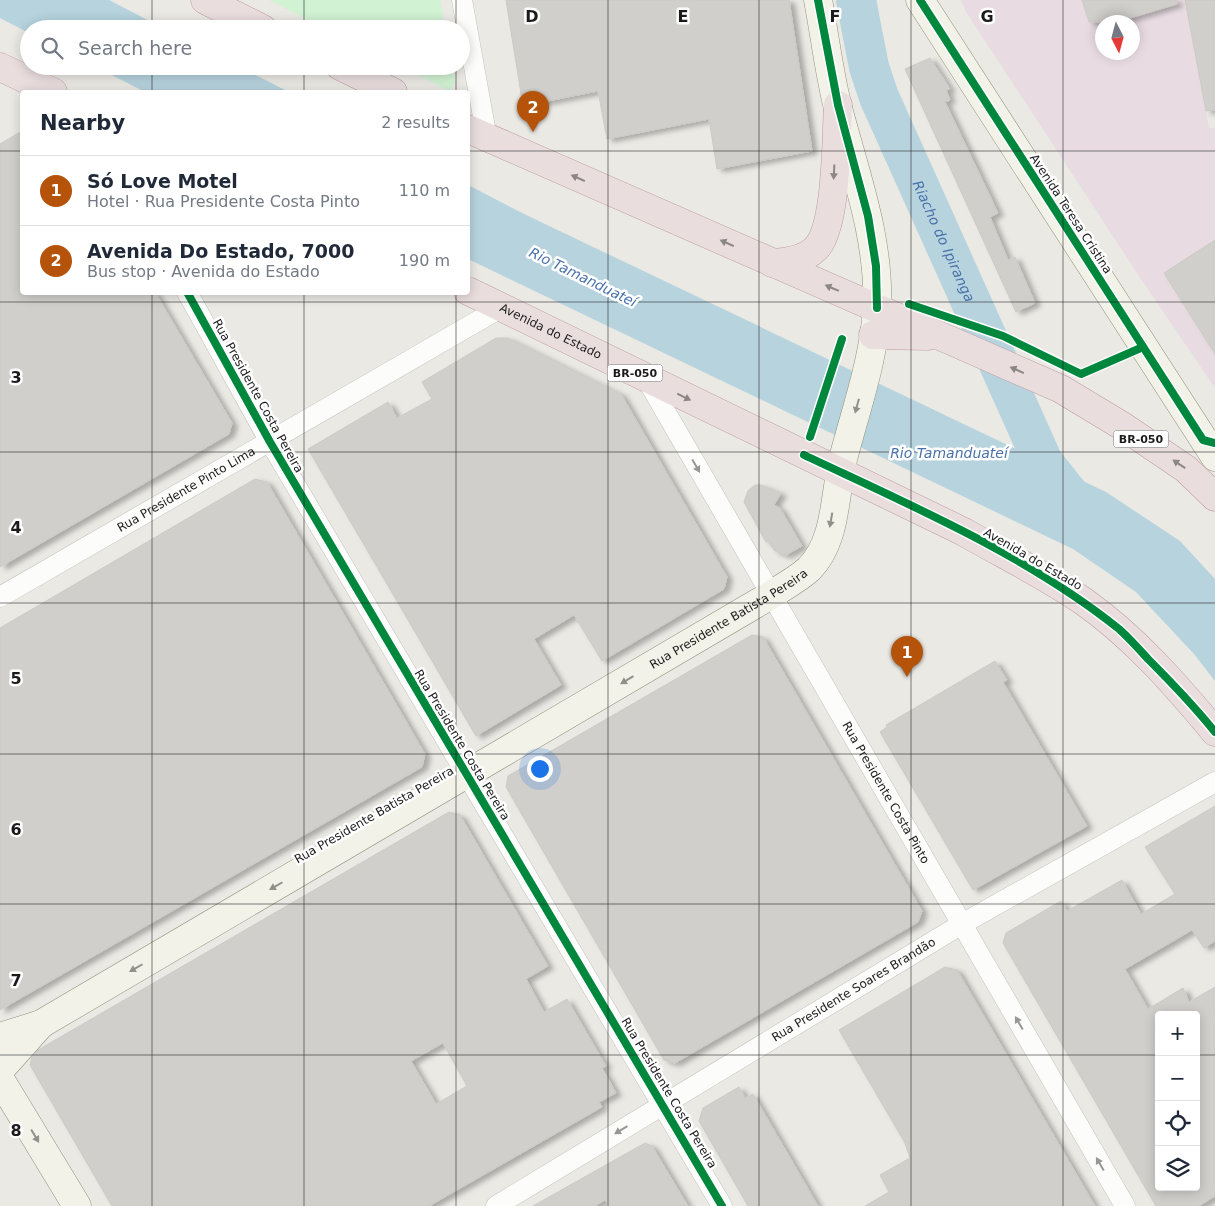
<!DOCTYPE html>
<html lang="en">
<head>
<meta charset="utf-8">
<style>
	:root { --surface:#fff; --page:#f6f6f7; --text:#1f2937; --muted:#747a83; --line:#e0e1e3; --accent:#b45309 }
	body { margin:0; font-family:"DejaVu Sans",sans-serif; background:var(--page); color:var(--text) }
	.controls { position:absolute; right:15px; bottom:15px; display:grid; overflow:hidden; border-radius:5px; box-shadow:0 2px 12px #0003 }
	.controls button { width:45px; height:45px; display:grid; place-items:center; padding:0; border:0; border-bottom:1px solid var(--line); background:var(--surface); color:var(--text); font:25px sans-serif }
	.compass { position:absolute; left:1095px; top:15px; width:45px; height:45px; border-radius:50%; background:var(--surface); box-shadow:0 2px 12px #0003; rotate:174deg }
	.you { position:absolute; left:539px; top:768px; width:18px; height:18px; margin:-12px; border:4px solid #fff; border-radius:50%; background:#1a73e8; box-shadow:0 0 0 8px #1a73e833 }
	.badge { display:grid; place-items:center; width:32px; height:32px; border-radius:50%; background:var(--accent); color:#fff; font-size:16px; font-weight:700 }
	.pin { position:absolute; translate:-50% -41px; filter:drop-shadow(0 1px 2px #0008) }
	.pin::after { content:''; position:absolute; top:26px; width:18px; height:15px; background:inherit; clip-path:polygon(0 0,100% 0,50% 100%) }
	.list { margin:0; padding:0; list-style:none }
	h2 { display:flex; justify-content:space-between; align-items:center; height:65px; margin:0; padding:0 20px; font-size:21px }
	h2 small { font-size:16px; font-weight:400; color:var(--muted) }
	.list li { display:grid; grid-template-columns:32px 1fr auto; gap:15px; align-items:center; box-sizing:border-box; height:70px; padding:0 20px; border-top:1px solid var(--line) }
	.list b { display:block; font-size:19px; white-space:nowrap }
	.list p { margin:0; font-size:16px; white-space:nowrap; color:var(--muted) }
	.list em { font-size:16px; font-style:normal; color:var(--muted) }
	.icon { flex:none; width:28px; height:28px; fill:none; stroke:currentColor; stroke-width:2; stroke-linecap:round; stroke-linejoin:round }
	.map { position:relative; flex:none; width:1215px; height:1206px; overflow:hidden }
	.search { position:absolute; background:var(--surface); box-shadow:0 2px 12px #0003; left:20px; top:20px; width:450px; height:55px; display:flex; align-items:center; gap:12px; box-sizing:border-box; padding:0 18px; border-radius:28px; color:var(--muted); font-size:19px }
	.panel { position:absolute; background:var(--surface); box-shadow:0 2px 12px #0003; left:20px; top:90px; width:450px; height:205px; border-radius:5px }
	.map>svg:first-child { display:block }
</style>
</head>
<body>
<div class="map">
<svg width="1215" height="1206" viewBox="0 0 1215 1206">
	<defs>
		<filter id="shadow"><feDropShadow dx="5.5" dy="3" stdDeviation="2.5" flood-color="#0004"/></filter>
	</defs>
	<rect width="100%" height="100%" fill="#eae9e4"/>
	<!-- industrial -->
	<path fill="#e8dce2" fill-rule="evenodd" d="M 961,0 L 1186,0 L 1209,128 L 1215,128 L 1215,388 L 1139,276 L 966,12 ZM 1102,22 L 1132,22 L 1132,52 L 1102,52 Z"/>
	<!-- park -->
	<g fill="#d1f2d3">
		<polygon points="269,0 440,0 445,29 326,29"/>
		<polygon points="401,66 452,66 455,82 449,91"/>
	</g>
	<!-- water -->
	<g fill="#b6d3de">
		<polygon points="0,0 109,0 165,29 29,29 29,33 0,18"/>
		<polygon points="94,66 238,66 289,92 145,92"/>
		<polygon points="468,185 522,213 1106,492 1180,541 1215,579 1215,681 1194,654 1136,592 1073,549 468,259"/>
	</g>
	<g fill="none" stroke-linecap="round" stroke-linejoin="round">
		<!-- river -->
		<path stroke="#b6d3de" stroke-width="40" id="s1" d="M 856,0 L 869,67 L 879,97 L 1043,462 L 1078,506"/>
	</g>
	<!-- building -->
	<g fill="#d0cfcb" stroke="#cdcac5" fill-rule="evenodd" filter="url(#shadow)">
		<polygon points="506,0 789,0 812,151 717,169 709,119 607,139 598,91 523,106"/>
		<polygon points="1082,0 1176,0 1177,4 1117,22 1089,22"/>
		<polygon points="1185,0 1215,0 1215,110 1206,111"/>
		<polygon points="930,58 950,89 946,90 950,100 945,102 998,213 990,217 1008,260 1015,257 1035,303 1016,312 905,69"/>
		<polygon points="22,131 22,292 155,292 232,423 229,434 0,567 0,144"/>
		<polygon points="1215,240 1215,354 1164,273"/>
		<polygon points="496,338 508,338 621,394 727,577 724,589 602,661 574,615 534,639 561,685 476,736 308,449 388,402 397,418 432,399 422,382"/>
		<polygon points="255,479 267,482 425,754 422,767 0,1010 0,628"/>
		<polygon points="755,485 761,485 781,493 774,505 780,508 802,546 786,555 775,551 768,541 766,542 744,502 748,491"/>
		<polygon points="752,635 763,637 922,911 918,922 675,1063 664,1060 506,787 508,776"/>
		<polygon points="995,661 1007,680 1003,682 1087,826 973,890 880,732 887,727 886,725"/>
		<path d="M 1215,806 L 1215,941 L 1204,948 L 1192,930 L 1125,969 L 1148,1009 L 1183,988 L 1189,1002 L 1215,987 L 1215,1196 L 1199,1206 L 1156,1206 L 1003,943 L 1006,933 L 1061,901 L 1067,911 L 1122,880 L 1141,914 L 1175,894 L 1145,847 ZM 1159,1015 L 1196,1015 L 1196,1187 L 1159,1187 Z"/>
		<path d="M 449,812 L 460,815 L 548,966 L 526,979 L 544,1012 L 567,999 L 606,1066 L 602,1068 L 616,1093 L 599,1102 L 602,1107 L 429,1206 L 112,1206 L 30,1065 L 32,1057 L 38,1050 ZM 443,1043 L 467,1086 L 436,1104 L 411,1061 Z"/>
		<polygon points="945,967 957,970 1095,1206 865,1206 889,1192 880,1175 910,1158 905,1143 839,1030"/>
		<polygon points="739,1087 745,1098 753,1094 818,1206 748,1206 699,1121 703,1108"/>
		<polygon points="645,1143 652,1146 688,1206 609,1206 605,1200 595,1206 533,1206"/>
	</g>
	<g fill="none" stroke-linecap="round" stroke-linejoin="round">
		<defs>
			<g id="street">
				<polyline points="462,0 487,139"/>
				<polyline points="187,292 270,442 722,1206"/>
				<path id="s2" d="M 646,378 L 1125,1206"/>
				<path id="s3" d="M 0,597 L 502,307"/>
				<path id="s4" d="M 496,1206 L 962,924 L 1215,782"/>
			</g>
			<g id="secondary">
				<polyline points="920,0 1215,457"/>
				<path id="s5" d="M 0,1037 L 41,1024 L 771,595 C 783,587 798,579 809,569 C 837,541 834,495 843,459 C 856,409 874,359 877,308 C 880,239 855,173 838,108 C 829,73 825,36 818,0"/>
				<polyline points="0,1070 41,1024"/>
				<polyline points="0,1079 77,1206"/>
			</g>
			<g id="highway">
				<polyline points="205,0 263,29"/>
				<polyline points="340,66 393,92"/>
				<polyline points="0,67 53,92"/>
				<polyline points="468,129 1061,389 1124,427 1186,469 1215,497"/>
				<path d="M 772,263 C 788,262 808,259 818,246 C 837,221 836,139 838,105"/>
				<path id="s6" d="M 468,291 L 964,532 C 1004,555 1045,575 1083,601 C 1133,636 1176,685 1215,732"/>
				<polyline points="873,335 928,336"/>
			</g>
		</defs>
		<!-- street casing -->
		<use href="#street" stroke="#c2c2c0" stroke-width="21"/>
		<!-- secondary casing -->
		<use href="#secondary" stroke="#90937d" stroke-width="29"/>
		<!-- highway casing -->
		<use href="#highway" stroke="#bf9ca3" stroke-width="29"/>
		<!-- street -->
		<use href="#street" stroke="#fcfcfb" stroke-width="20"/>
		<!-- secondary -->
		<use href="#secondary" stroke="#f2f2e9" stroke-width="28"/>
		<!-- highway -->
		<use href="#highway" stroke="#e9ddde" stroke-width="28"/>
		<defs>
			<g id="cycleway">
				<polyline points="818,0 838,105 868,216 876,266 877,308"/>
				<polyline points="920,0 1203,440 1215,443"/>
				<polyline points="187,292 270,442 722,1206"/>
				<polyline points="909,304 1003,336 1081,374 1143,347"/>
				<polyline points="810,437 842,339"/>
				<path d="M 804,455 C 910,505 1027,555 1119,629 C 1129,638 1139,649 1148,659 C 1171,682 1194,706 1215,732"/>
			</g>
		</defs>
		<!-- cycleway casing -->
		<use href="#cycleway" stroke="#fff" stroke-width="11"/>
		<!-- cycleway -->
		<use href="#cycleway" stroke="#00873e" stroke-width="8"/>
	</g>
	<!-- one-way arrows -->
	<defs><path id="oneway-solid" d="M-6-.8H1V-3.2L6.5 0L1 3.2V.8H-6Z" transform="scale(1.25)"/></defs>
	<g fill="#8c8686">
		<use href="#oneway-solid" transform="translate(834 172) rotate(93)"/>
		<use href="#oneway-solid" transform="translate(578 178) rotate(-156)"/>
		<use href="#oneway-solid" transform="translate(727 243) rotate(-156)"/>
		<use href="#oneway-solid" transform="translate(832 288) rotate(-157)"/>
		<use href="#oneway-solid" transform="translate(1017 370) rotate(-156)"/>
		<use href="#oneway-solid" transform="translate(684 397) rotate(26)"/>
		<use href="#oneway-solid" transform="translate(1179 464) rotate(-146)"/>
	</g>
	<g fill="#91918c">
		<use href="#oneway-solid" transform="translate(857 406) rotate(105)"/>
		<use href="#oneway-solid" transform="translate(831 520) rotate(100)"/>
		<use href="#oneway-solid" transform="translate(627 680) rotate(149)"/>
		<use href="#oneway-solid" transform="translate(276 886) rotate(150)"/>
		<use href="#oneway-solid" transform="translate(136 968) rotate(150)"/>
		<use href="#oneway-solid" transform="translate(35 1136) rotate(59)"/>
	</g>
	<g fill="#979796">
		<use href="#oneway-solid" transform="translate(696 466) rotate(60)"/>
		<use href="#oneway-solid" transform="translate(1019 1023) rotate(-120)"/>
		<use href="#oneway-solid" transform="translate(621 1130) rotate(149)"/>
		<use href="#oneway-solid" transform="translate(1100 1164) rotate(-120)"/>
	</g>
	<!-- grid -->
	<path fill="none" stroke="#1b1b1b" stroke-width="1" stroke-opacity="0.55" d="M 152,0 L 152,29M 304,0 L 304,29M 456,0 L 456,29M 608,0 L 608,1206M 759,0 L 759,1206M 911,0 L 911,1206M 1063,0 L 1063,1206M 152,66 L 152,92M 304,66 L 304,92M 456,66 L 456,92M 0,151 L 22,151M 468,151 L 1215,151M 152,292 L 152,1206M 304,292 L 304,1206M 456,292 L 456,1206M 0,302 L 1215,302M 0,452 L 1215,452M 0,603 L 1215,603M 0,754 L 1215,754M 0,904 L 1215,904M 0,1055 L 1159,1055M 1196,1055 L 1215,1055"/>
	<g text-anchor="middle" stroke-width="5" stroke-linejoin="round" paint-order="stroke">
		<!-- shield labels -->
		<g fill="#fff" stroke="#5f5f5f" stroke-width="1">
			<rect x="607.5" y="364.5" width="55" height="17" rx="4"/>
			<rect x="1113.5" y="430.5" width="55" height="17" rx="4"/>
		</g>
		<g font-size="11" font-weight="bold" fill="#1b1b1b">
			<text x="635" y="377">BR-050</text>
			<text x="1141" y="443">BR-050</text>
		</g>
		<!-- street labels -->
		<g font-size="12" fill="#1b1b1b" stroke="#fff">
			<text transform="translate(1071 214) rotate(57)" y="4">Avenida Teresa Cristina</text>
			<text dy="4" stroke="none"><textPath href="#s6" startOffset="92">Avenida do Estado</textPath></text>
			<text transform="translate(258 396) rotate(61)" y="4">Rua Presidente Costa Pereira</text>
			<text dy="4" stroke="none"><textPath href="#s3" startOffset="215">Rua Presidente Pinto Lima</textPath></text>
			<text transform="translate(1033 559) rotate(30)" y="4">Avenida do Estado</text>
			<text dy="4" stroke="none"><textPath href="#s5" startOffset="841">Rua Presidente Batista Pereira</textPath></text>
			<text transform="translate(462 745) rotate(59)" y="4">Rua Presidente Costa Pereira</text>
			<text dy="4" stroke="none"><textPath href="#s2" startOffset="479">Rua Presidente Costa Pinto</textPath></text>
			<text transform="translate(374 815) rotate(-30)" y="4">Rua Presidente Batista Pereira</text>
			<text dy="4" stroke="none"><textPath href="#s4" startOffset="418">Rua Presidente Soares Brandão</textPath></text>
			<text transform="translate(669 1093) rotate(59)" y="4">Rua Presidente Costa Pereira</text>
		</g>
		<!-- water labels -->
		<g font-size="14" font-style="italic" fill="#4972aa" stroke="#fff">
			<text dy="5" stroke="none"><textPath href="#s1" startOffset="258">Riacho do Ipiranga</textPath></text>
			<text transform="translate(583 277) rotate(26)" y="5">Rio Tamanduateí</text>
			<text x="949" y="458">Rio Tamanduateí</text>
		</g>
	</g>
	<g font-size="16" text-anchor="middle" font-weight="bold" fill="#1b1b1b" stroke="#fff" stroke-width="5" stroke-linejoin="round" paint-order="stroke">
		<text x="532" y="22">D</text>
		<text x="683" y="22">E</text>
		<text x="835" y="22">F</text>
		<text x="987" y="22">G</text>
		<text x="16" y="383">3</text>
		<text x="16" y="533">4</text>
		<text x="16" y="684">5</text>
		<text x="16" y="835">6</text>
		<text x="16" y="986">7</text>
		<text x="16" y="1136">8</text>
	</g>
</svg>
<div class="controls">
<button>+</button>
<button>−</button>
<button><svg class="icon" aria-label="locate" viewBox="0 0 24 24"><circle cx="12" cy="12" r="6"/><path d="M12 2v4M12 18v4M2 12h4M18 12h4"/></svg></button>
<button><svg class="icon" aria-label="layers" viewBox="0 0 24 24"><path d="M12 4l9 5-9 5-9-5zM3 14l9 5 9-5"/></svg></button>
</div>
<svg class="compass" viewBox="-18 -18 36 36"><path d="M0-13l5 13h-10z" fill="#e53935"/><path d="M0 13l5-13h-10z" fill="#747a83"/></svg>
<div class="you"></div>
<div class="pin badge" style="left:907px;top:677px">1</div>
<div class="pin badge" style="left:533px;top:132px">2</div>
<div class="search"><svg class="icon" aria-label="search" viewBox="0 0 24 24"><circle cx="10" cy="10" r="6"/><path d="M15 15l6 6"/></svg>Search here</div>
<section class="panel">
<h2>Nearby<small>2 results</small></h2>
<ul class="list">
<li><span class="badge">1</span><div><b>Só Love Motel</b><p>Hotel · Rua Presidente Costa Pinto</p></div><em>110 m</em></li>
<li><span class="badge">2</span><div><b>Avenida Do Estado, 7000</b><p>Bus stop · Avenida do Estado</p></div><em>190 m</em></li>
</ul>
</section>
</div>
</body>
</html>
